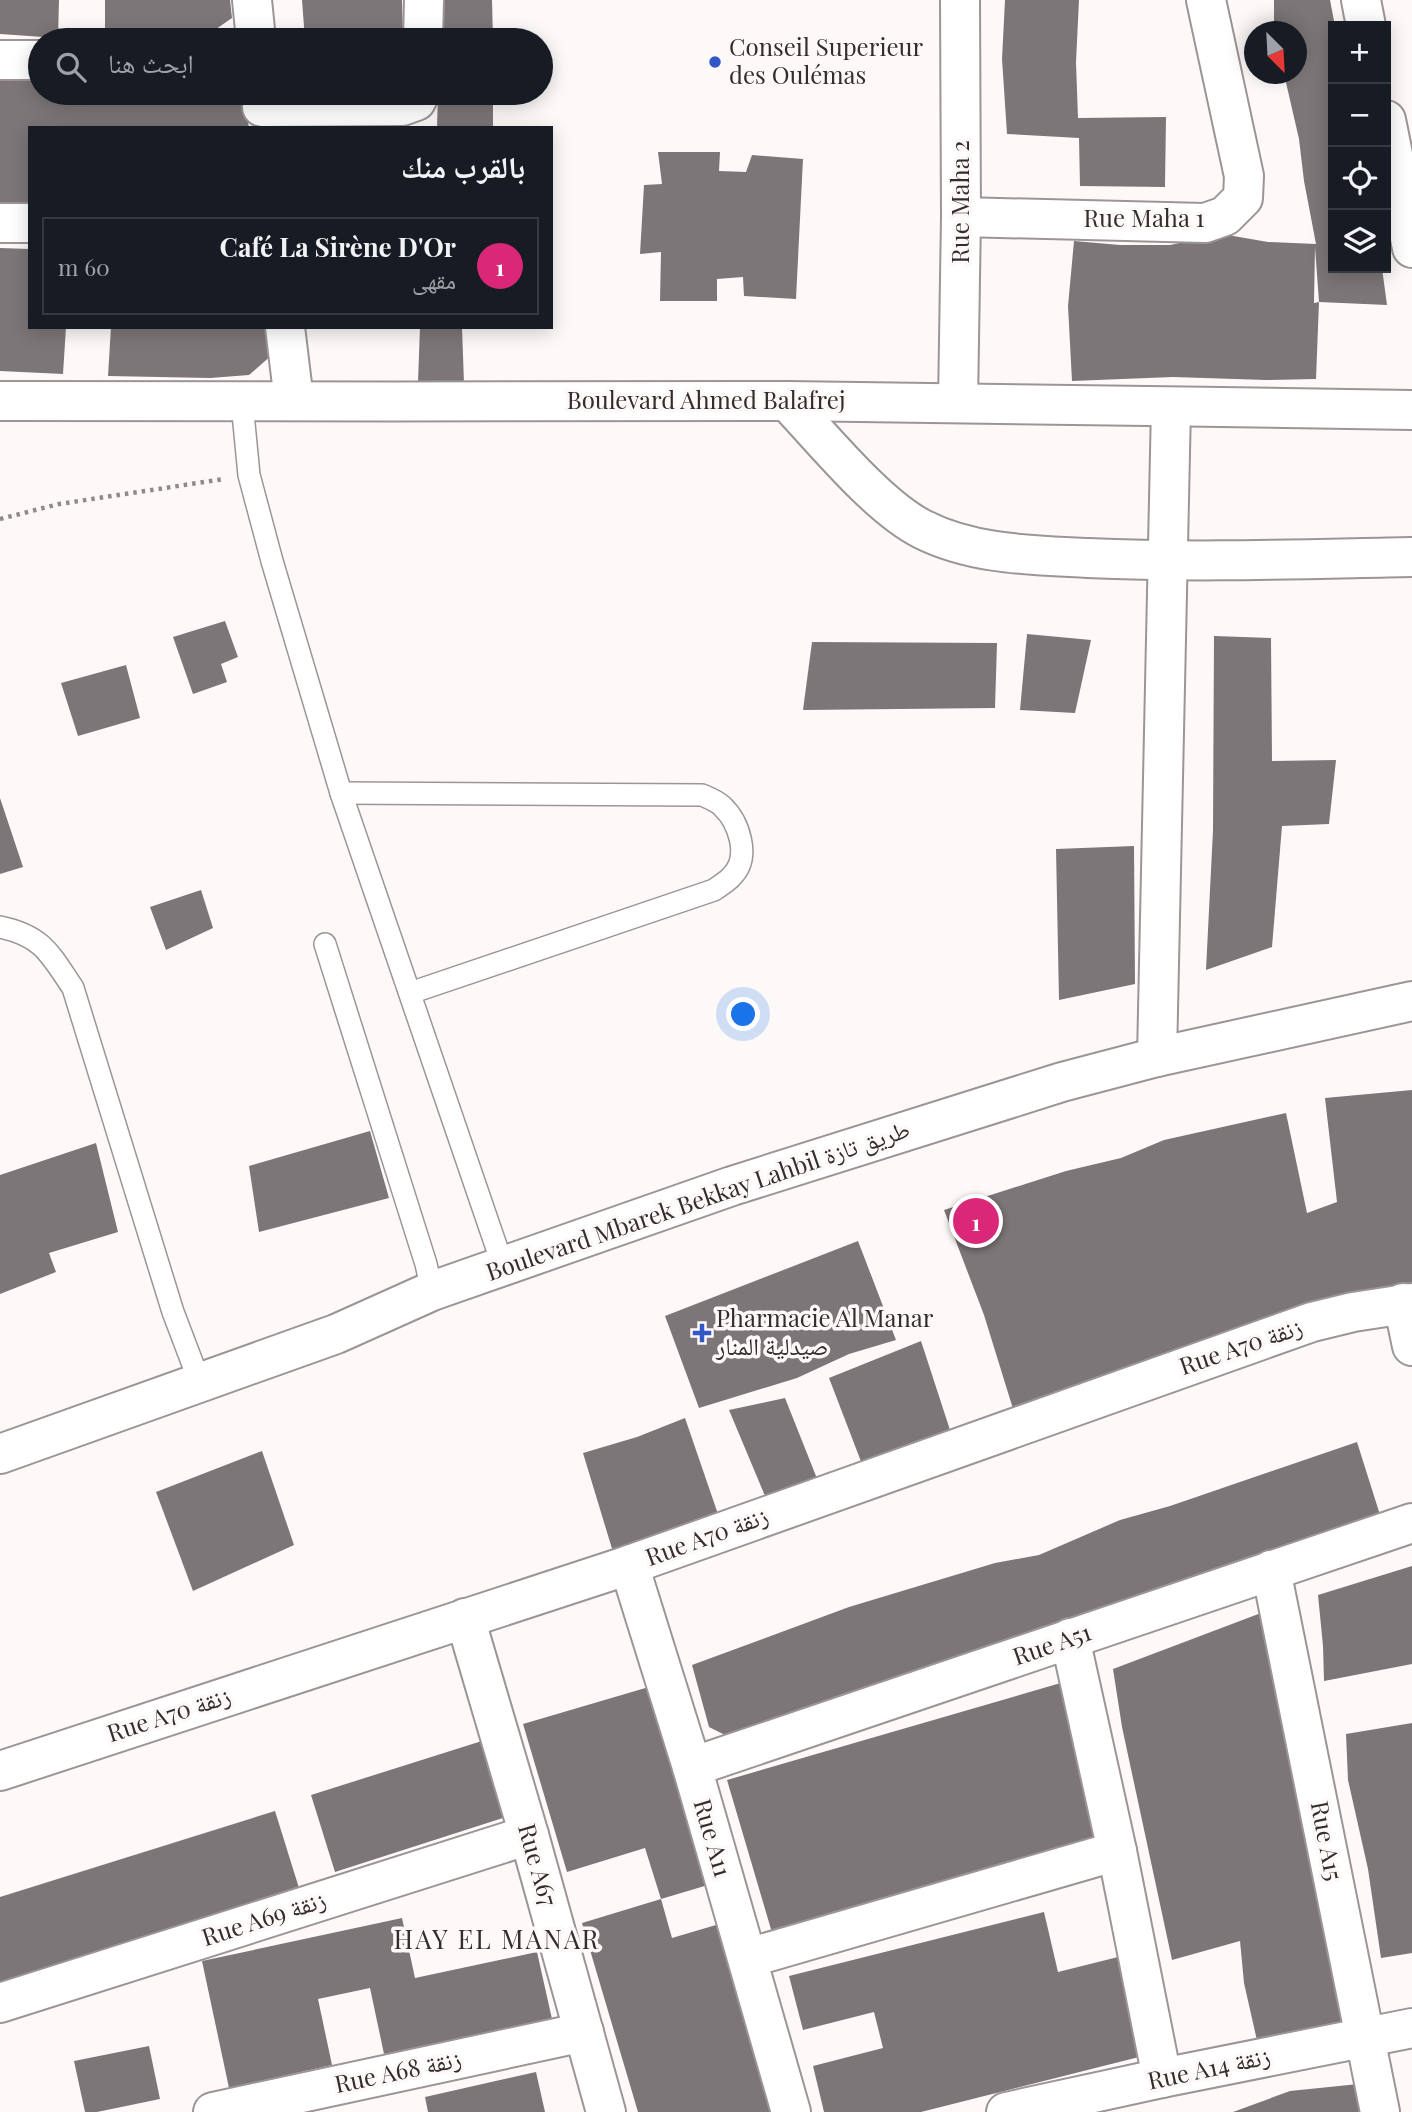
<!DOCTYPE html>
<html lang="ar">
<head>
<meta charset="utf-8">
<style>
	:root { --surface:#171b24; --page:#20242c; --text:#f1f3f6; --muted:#9ea1a6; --line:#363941; --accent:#db2777 }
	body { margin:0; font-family:"Playfair Display","Noto Naskh Arabic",serif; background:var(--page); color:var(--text); direction:rtl }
	.controls { position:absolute; right:21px; top:21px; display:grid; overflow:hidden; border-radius:0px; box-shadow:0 4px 18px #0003 }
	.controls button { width:63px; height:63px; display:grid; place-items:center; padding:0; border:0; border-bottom:2px solid var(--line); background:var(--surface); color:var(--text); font:35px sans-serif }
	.compass { position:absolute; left:1244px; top:21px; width:63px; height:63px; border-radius:50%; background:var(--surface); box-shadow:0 4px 18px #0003; rotate:156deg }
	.you { position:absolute; left:744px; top:1015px; width:24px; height:24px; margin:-18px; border:5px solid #fff; border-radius:50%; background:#1a73e8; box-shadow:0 0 0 10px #1a73e833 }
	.badge { display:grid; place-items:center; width:46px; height:46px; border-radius:50%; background:var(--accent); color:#fff; font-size:23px; font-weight:700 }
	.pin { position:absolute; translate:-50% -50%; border:4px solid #fff; box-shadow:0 2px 7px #0006 }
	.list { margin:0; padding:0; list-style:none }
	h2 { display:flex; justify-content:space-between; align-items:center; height:91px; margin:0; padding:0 28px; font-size:30px }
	h2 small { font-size:23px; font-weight:400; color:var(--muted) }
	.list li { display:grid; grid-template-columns:46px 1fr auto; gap:21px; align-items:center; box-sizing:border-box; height:98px; margin:0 14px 14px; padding:0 14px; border:2px solid var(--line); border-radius:0px }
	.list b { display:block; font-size:26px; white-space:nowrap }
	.list p { margin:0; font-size:23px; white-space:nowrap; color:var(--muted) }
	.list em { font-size:23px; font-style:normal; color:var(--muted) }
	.icon { flex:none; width:38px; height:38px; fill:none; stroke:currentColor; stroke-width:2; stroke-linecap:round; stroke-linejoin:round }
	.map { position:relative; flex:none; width:1412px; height:2112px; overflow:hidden; direction:ltr }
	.search { position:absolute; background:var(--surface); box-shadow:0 4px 18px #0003; left:28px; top:28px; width:525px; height:77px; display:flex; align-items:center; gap:18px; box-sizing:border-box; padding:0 24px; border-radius:38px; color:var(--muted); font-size:26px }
	.panel { position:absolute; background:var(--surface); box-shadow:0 4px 18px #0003; left:28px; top:126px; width:525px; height:203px; border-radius:0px; direction:rtl }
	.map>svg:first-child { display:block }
</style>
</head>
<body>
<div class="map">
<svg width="1412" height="2112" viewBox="0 0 1412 2112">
	<rect width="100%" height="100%" fill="#fef9f9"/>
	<!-- building -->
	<g fill="#7d7678">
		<polygon points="0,0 59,0 58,38 0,34"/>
		<polygon points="105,0 230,0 232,18 206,36 105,32"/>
		<polygon points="302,0 402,0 403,40 305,40"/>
		<polygon points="441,0 492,0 493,40 440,40"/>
		<polygon points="1005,0 1079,0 1076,62 1078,118 1166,117 1165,187 1080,186 1079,138 1007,134 1002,59"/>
		<polygon points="1274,0 1330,0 1335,26 1333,26 1333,268 1382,268 1387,305 1319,302 1315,247 1314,303 1319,302 1316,379 1266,380 1173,377 1072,381 1068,306 1074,241 1120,245 1170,245 1222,234 1268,242 1316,244 1304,181 1299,139 1284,74 1297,74 1297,32 1274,32"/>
		<polygon points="0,81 40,81 40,93 244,93 249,128 30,128 30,203 0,204"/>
		<polygon points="438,93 493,93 493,128 437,128"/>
		<polygon points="658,152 720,152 719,171 746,172 752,155 803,159 796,299 744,296 743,277 717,279 717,301 660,301 661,252 640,254 644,185 662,184"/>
		<polygon points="0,248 30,249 30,327 66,327 63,374 0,371"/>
		<polygon points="111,327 268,327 273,354 249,375 210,378 108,376"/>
		<polygon points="420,327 462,327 464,383 418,382"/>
		<polygon points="225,621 238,657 221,664 227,682 193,694 173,637"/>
		<polygon points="1027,634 1091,640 1075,713 1020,710"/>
		<polygon points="1214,636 1271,638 1272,761 1336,760 1329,824 1282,826 1272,947 1206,970 1213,830"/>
		<polygon points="812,642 997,643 995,708 803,710"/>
		<polygon points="126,665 140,718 78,736 61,683"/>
		<polygon points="0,798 23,867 0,874"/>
		<polygon points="1134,846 1135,984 1059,1000 1056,849"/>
		<polygon points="201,890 213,928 166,950 150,907"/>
		<polygon points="1412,1090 1412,1285 1355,1291 1301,1304 1124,1371 1069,1387 1014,1412 984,1315 944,1210 1066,1171 1121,1158 1164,1140 1286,1113 1307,1213 1337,1202 1325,1098"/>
		<polygon points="370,1131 389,1198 259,1232 249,1166"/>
		<polygon points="96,1143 118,1232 49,1253 56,1272 0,1294 0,1175"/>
		<polygon points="858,1241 896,1340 849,1354 797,1378 699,1408 665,1316"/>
		<polygon points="921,1341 951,1433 862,1464 829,1378"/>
		<polygon points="785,1398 818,1481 765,1496 729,1410"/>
		<polygon points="685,1418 719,1517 613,1552 583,1453 637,1437"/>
		<polygon points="1357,1442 1381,1518 743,1744 709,1727 692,1665 849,1607 995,1563 1039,1555 1120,1520 1170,1506"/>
		<polygon points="262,1451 294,1545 193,1591 156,1492"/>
		<polygon points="1412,1566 1412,1664 1324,1681 1323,1646 1318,1595"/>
		<polygon points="1261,1613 1301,1791 1305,1837 1314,1884 1354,2029 1258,2045 1244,1983 1240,1941 1172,1960 1122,1727 1113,1669"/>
		<polygon points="1064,1682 1109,1837 773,1936 727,1780"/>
		<polygon points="659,1684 718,1882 661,1899 645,1848 567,1872 523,1724"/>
		<polygon points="1412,1723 1412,1953 1381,1958 1368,1869 1348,1780 1346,1734"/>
		<polygon points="485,1740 509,1816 335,1872 311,1795"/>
		<polygon points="275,1811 299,1888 0,1982 0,1897"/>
		<polygon points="661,1899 672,1938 726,1922 783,2112 638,2112 582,1923"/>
		<polygon points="1044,1912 1058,1972 1122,1956 1147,2055 921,2112 824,2112 813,2066 883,2048 874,2012 803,2030 789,1976"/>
		<polygon points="402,1918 415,1978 537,1952 552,2019 384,2054 370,1988 318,1999 332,2065 229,2088 202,1961"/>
		<polygon points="149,2046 160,2099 97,2112 85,2112 74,2061"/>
		<polygon points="536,2072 545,2112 428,2112 425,2097"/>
		<polygon points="1368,2083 1371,2112 1233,2112 1290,2091"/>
	</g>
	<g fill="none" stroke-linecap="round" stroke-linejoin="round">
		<defs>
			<g id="lane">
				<polyline points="242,403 249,475 272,561 341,793 503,1266"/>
				<path d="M 341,793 L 702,795 C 709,798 717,801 722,806 C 739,822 751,857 732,876 C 727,882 719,886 714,890 L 410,993"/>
				<path d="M 0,927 C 43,936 50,954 73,988 L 173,1312 L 200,1383"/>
				<polyline points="325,944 426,1264 432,1291"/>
			</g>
			<g id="street">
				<polyline points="252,0 256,40"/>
				<polyline points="1361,0 1366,26"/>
				<polyline points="423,40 424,0"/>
				<polyline points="0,60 40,60"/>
				<polyline points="262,107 402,106 416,101 420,93"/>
				<polyline points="1386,120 1412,248"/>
				<polyline points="961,217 1205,223 1225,216 1243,198 1244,176 1206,0"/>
				<polyline points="0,223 30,223"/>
				<polyline points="285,327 294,401"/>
				<path d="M 0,401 C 263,403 525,400 788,401 C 996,403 1204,407 1412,410"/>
				<path d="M 787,401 C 823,439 877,506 922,529 C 973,555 1032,555 1088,558 C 1196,563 1304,559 1412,557"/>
				<polyline points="958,403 961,217 960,0"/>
				<polyline points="1157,1057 1171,407"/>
				<polyline points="1403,1303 1412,1346"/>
				<polyline points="629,1565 692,1767 791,2112"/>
				<polyline points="1271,1570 1380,2112"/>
				<polyline points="465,1618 529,1835 606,2112"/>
				<polyline points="1070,1638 1117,1851 1162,2078"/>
				<polyline points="692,1767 1412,1523"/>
				<polyline points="0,1771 629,1565 1312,1322 1353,1312 1412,1303"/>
				<polyline points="748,1958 1117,1851"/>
				<polyline points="0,2003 529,1835"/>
				<polyline points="213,2112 584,2032"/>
				<polyline points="1006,2112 1162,2078 1412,2028"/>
			</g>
			<polyline id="primary" points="0,1454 336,1334 432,1291 732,1186 1062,1082 1157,1057 1412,1001"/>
		</defs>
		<!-- lane casing -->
		<use href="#lane" stroke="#9d9595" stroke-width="24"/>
		<!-- street casing -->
		<use href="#street" stroke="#9d9595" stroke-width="42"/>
		<!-- primary casing -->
		<use href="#primary" stroke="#9d9595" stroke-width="42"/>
		<!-- path -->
		<polyline stroke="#8e8b8a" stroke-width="4.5" stroke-dasharray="3.5 5" stroke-linecap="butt" points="0,519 59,504 224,479"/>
		<!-- lane -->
		<use href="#lane" stroke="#fff" stroke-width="21"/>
		<!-- street -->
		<use href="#street" stroke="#fff" stroke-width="38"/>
		<!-- primary -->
		<use href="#primary" stroke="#fff" stroke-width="38"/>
	</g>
	<!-- markers -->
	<g fill="#3257c7" stroke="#fef9f9" stroke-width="2.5">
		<circle cx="715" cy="62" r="7"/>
		<path d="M698.5 1322.5h7v7h7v7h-7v7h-7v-7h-7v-7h7z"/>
	</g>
	<g text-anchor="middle" stroke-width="7" stroke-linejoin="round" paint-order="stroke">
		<!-- poi labels -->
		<g font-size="24" fill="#312e2d" stroke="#fef9f9" text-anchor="start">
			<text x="729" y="56">Conseil Superieur<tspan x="729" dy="28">des Oulémas</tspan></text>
			<text x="716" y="1327">Pharmacie Al Manar<tspan x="716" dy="28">صيدلية المنار</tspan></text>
		</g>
		<!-- street labels -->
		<g font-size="24" fill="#312e2d" stroke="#fef9f9">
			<text transform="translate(961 202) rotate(-90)" y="8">Rue Maha 2</text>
			<text x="1144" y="227">Rue Maha 1</text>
			<text x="706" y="409">Boulevard Ahmed Balafrej</text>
			<text transform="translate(698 1201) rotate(-19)" y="8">Boulevard Mbarek Bekkay Lahbil طريق تازة</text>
			<text transform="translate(1241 1347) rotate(-19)" y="8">Rue A70 زنقة</text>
			<text transform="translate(707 1537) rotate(-20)" y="8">Rue A70 زنقة</text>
			<text transform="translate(1052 1645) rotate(-19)" y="8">Rue A51</text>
			<text transform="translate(169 1715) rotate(-18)" y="8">Rue A70 زنقة</text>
			<text transform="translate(712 1838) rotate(74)" y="8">Rue A11</text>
			<text transform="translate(1326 1841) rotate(79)" y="8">Rue A15</text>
			<text transform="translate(537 1865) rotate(74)" y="8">Rue A67</text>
			<text transform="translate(264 1919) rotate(-18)" y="8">Rue A69 زنقة</text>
			<text transform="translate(1209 2069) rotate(-12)" y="8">Rue A14 زنقة</text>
			<text transform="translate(398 2072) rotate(-12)" y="8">Rue A68 زنقة</text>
		</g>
		<!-- neighbourhood labels -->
		<g font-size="26" letter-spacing="2" fill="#312e2d" stroke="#fef9f9">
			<text x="497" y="1949">HAY EL MANAR</text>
		</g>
	</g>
</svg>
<div class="controls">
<button>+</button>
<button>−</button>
<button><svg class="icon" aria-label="locate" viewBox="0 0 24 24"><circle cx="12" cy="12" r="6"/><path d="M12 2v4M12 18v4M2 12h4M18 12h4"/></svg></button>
<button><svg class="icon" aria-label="layers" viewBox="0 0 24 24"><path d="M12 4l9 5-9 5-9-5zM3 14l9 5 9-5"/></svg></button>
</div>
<svg class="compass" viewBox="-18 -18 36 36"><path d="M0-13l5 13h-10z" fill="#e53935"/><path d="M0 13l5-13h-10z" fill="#9ea1a6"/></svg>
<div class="you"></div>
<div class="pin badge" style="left:976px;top:1221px">1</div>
<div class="search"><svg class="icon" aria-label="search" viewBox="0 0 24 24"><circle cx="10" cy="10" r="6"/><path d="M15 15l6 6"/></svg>ابحث هنا</div>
<section class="panel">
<h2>بالقرب منك<small></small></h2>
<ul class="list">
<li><span class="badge">1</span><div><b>Café La Sirène D'Or</b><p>مقهى</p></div><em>60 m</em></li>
</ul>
</section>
</div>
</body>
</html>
